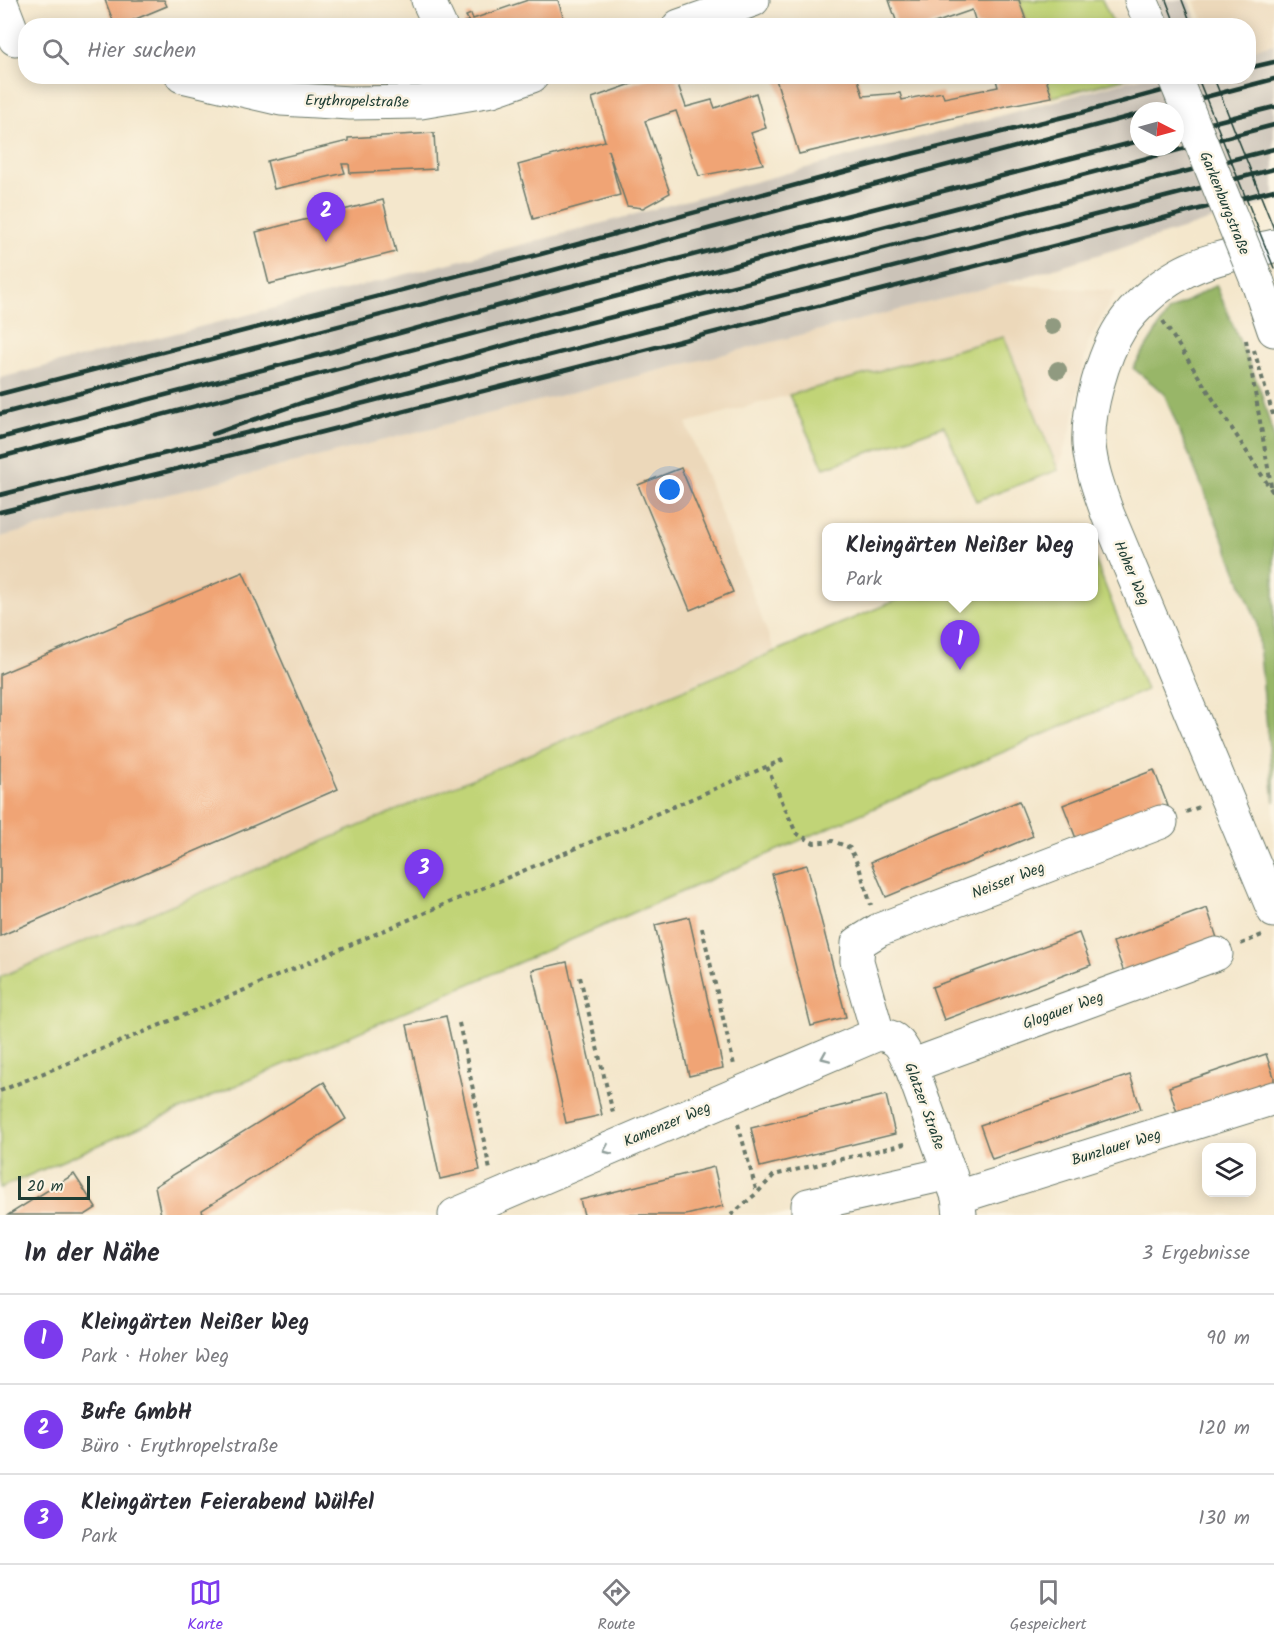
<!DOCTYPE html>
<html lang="de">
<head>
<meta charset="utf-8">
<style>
	:root { --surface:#fff; --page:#f7f7f7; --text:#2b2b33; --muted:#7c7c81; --line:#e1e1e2; --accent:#7c3aed }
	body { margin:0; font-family:Kalam,sans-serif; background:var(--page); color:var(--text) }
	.controls { position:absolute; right:18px; bottom:18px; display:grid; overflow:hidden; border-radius:12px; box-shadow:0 3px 15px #0003 }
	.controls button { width:54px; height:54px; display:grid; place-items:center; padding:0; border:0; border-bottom:2px solid var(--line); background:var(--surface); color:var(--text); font:30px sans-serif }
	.compass { position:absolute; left:1130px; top:102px; width:54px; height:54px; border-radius:50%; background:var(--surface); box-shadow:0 3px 15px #0003; rotate:96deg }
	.scale { position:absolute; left:18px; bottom:15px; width:72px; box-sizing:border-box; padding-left:6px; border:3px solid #1f3d34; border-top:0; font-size:16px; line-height:21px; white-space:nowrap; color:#1f3d34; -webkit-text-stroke:4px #fcf5e5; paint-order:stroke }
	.you { position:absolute; left:670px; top:490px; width:21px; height:21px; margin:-15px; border:4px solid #fff; border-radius:50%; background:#1a73e8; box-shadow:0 0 0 9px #1a73e833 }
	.badge { display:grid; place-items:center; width:39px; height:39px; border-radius:50%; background:var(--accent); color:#fff; font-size:20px; font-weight:700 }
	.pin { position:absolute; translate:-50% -50px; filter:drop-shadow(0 2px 3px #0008) }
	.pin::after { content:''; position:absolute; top:32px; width:21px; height:18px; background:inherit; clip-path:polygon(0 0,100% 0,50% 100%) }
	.popup { position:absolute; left:822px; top:523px; width:276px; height:78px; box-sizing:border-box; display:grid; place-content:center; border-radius:12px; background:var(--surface); filter:drop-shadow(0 2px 4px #0005); font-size:20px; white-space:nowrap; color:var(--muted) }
	.popup b { font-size:22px; color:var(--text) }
	.popup::after { content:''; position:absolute; left:50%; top:100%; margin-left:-12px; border:12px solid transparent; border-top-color:var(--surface) }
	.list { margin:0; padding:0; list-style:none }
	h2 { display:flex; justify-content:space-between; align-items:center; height:78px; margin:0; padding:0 24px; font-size:26px }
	h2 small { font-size:20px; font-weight:400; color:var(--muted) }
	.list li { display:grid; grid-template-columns:39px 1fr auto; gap:18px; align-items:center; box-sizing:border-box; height:90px; padding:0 24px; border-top:2px solid var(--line) }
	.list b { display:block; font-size:22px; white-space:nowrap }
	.list p { margin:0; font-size:20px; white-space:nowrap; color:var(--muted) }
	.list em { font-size:20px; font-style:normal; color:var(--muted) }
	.icon { flex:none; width:33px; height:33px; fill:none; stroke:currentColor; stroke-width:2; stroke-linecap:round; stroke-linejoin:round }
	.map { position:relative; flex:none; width:1274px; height:1215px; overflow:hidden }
	.search { position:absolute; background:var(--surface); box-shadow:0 3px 15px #0003; left:18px; right:18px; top:18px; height:66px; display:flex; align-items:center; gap:15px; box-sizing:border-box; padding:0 21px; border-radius:24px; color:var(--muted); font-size:22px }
	.sheet { height:348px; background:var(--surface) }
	nav { display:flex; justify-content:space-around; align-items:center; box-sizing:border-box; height:84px; border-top:2px solid var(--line); background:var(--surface); font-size:16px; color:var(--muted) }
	nav a { display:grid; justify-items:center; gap:3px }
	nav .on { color:var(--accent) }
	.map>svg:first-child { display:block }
</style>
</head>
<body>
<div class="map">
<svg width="1274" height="1215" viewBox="0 0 1274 1215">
	<rect width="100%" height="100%" fill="#fcf5e5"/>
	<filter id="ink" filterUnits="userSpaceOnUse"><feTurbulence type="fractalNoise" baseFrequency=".0167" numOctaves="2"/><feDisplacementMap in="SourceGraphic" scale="12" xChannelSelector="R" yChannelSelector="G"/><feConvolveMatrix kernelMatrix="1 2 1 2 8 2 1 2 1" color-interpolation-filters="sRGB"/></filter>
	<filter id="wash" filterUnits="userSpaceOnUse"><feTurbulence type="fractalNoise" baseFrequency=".008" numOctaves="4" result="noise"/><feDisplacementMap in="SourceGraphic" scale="24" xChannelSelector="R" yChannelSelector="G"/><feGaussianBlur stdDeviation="1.35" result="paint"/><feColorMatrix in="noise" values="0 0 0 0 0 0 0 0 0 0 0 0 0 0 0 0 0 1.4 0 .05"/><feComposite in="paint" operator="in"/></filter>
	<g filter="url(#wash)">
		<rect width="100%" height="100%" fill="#f4e7cc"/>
		<!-- built -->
		<g fill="#ecd8ba">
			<polygon points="1194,0 1274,0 1274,44 1249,50 1248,26 1205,25"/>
			<polygon points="1002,284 1116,291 1088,343 1072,425 1058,470 1004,337 686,423 774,650 0,977 0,537"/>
		</g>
		<!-- industrial -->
		<g fill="#cbc3b8" fill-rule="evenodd">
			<polygon points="1157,0 1188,0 1199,25 1167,25"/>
			<path d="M 1274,44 L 1274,201 L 1002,284 L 0,537 L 0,378 L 536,241 L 1143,77 L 1248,76 L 1249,50 ZM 1139,111 L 1175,111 L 1175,147 L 1139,147 Z"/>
		</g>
		<!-- green -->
		<g fill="#c1d477" stroke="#708856" stroke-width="1.5">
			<polygon points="1019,0 1102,0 1114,25 1028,25"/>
			<polygon points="1045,77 1045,76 1131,77 1052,97"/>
			<polygon points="1004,337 1058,470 976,501 944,426 824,468 789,395"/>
			<polygon points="1094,557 1146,690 0,1188 0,977 904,597 1094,596"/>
		</g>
		<!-- forest -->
		<polygon fill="#98b668" stroke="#5c7a4e" stroke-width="1.5" points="1216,285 1261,392 1274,438 1274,802 1257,622 1164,393 1133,368 1169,311"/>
		<g id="blocks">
			<!-- building -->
			<g fill="#f0a474">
				<polygon points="105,0 164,0 167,6 119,26 115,26"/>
				<polygon points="528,0 558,0 566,26 466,26 464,22 469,21 466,16 471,14 473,19"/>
				<polygon points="889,0 1019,0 1028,26 977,26 972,10 926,26 898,26"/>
				<polygon points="654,76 675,76 686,107 712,100 715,108 756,93 766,128 751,133 763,164 699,176 676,111 645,121 670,193 643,208 627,206 608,150 620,195 533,219 518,165 605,141 592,98"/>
				<polygon points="775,76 857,76 863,96 900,93 902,100 942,92 944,98 998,87 995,76 1045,76 1052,97 1005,106 799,154"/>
				<polygon points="434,133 436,169 350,173 349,164 342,164 345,173 274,189 267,161 348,141 348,138"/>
				<polygon points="383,200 396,252 269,284 256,232"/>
				<polygon points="681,468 733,592 690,610 638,485"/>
				<polygon points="243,572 338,789 0,936 0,674"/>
				<polygon points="1154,770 1168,806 1077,841 1063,805"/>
				<polygon points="1019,801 1033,836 886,897 871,862"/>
				<polygon points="807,865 846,1017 811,1026 772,874"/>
				<polygon points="1207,908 1219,944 1126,978 1113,942"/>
				<polygon points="689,917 723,1068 689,1076 655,925"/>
				<polygon points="1079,933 1091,965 944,1020 932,987"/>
				<polygon points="567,962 602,1115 566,1123 532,970"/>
				<polygon points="446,1016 480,1170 440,1179 407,1025"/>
				<polygon points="1266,1054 1274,1077 1274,1090 1180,1122 1169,1087"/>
				<polygon points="1130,1075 1141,1109 992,1159 980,1125"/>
				<polygon points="324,1082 346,1119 202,1210 203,1215 161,1215 155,1186"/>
				<polygon points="886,1095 895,1134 760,1167 751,1128"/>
				<polygon points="714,1167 723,1206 686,1215 584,1215 580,1200"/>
				<polygon points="74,1174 96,1208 85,1215 8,1215"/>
			</g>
		</g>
	</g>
	<g filter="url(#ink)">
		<use href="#blocks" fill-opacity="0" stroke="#6a7869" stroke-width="1.5"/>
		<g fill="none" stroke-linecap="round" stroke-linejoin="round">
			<defs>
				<g id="minor">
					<polyline points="0,0 15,39"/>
					<polyline points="428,0 440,26"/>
					<polyline points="679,26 753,0"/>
					<polyline points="182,76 281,99 350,103 421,102 492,90 532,76"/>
					<path d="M 1274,246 C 1242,253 1207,258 1178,275 C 1157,287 1135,306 1121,327 C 1103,355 1087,411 1089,445 C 1091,469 1100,492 1108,515 L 1274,911"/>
					<polyline points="911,1066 1216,954"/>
					<polyline points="958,1197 1274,1098"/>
					<polyline points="455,1215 878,1034"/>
					<polyline points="808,1215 808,1205 950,1173"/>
					<path d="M 960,1215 L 958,1197 L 911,1066 C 903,1048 899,1036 878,1034 L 857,961 L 858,943 L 879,930 L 1161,822"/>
				</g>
				<g id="major">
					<polyline points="1141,0 1152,26"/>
					<polyline points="1258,283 1274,330"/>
				</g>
			</defs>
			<!-- minor casing -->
			<use href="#minor" stroke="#6a7869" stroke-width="35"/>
			<!-- major casing -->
			<use href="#major" stroke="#6a7869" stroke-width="35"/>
			<!-- path -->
			<g stroke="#6a7869" stroke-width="4" stroke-dasharray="4.5 4.5" stroke-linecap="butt">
				<polyline points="1163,321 1272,491 1246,340"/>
				<polyline points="1254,350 1274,418"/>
				<polyline points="767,767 796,833 814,843 833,841 850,848 859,867 871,905"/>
				<polyline points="1186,812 1202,806"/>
				<polyline points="702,928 734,1065"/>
				<polyline points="1241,944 1262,935"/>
				<polyline points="580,977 614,1117"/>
				<polyline points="459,1023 490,1170"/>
				<polyline points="0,1091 221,1000 787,758"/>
				<polyline points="738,1124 757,1193"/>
				<polyline points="731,1215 757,1193 774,1175 909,1143"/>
			</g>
			<!-- minor -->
			<use href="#minor" stroke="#fff" stroke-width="33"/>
			<!-- major -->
			<use href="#major" stroke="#fff" stroke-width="33"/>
			<!-- tram -->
			<g stroke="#1f3d34" stroke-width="1.5">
				<polyline points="1166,0 1176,26"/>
				<polyline points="1182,0 1192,26"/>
				<polyline points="1197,76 1274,268"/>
				<polyline points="1213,76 1274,229"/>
			</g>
			<!-- rail -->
			<g stroke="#1f3d34" stroke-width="4.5">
				<polyline points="1248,68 1274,62"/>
				<polyline points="1152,111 1274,79"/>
				<polyline points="1175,132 1274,107"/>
				<polyline points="0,394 541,254 903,156 1080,113 1217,76"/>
				<polyline points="0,414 546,272 1139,114"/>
				<polyline points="213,434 301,403 541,335 1274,149"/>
				<polyline points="0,438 331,352 552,291 1139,141"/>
				<polyline points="0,457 1274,125"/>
				<polyline points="0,495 333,411 1274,169"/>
				<polyline points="0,512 157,474 1274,190"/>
			</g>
			<defs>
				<polyline id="major-bridge" points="1174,76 1258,283"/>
			</defs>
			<!-- major-bridge casing -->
			<use href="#major-bridge" stroke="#6a7869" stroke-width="35" stroke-linecap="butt"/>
			<!-- major-bridge -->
			<use href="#major-bridge" stroke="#fff" stroke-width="33"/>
		</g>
		<!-- trees -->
		<g fill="#909a80">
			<circle cx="1052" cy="326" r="9"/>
			<circle cx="1058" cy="370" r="9"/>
		</g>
		<!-- one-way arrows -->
		<defs><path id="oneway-chevron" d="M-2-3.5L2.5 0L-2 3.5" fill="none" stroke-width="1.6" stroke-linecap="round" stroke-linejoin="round" transform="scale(1.5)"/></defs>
		<g stroke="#8f9e9a">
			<use href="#oneway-chevron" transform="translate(825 1057) rotate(157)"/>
			<use href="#oneway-chevron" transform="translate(607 1150) rotate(157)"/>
		</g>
	</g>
	<g text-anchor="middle" stroke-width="5" stroke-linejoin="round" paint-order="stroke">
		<!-- street labels -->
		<g font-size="15" fill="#1f3d34" stroke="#fcf5e5">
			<text transform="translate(357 101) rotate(1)" y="5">Erythropelstraße</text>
			<text transform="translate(1225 203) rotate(68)" y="5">Garkenburgstraße</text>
			<text transform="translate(1132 573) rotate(67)" y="5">Hoher Weg</text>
			<text transform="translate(1008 880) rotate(-21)" y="5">Neisser Weg</text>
			<text transform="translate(1063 1010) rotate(-20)" y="5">Glogauer Weg</text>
			<text transform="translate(925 1106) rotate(70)" y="5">Glatzer Straße</text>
			<text transform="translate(667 1124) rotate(-23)" y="5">Kamenzer Weg</text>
			<text transform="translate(1116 1147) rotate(-17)" y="5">Bunzlauer Weg</text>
		</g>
	</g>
</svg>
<div class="controls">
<button><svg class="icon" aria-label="layers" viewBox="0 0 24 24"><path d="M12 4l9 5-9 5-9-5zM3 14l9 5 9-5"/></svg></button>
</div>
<svg class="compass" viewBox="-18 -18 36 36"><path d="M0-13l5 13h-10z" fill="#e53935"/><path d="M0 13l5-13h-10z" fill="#7c7c81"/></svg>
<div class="scale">20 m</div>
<div class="you"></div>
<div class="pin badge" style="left:960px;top:670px">1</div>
<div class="popup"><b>Kleingärten Neißer Weg</b>Park</div>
<div class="pin badge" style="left:326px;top:242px">2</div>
<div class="pin badge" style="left:424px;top:899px">3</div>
<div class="search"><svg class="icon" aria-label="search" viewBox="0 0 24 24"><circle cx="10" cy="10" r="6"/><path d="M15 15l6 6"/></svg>Hier suchen</div>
</div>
<section class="sheet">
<h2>In der Nähe<small>3 Ergebnisse</small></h2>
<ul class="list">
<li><span class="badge">1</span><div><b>Kleingärten Neißer Weg</b><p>Park · Hoher Weg</p></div><em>90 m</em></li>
<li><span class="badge">2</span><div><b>Bufe GmbH</b><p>Büro · Erythropelstraße</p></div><em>120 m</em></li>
<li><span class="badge">3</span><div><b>Kleingärten Feierabend Wülfel</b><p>Park</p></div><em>130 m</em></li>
</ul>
</section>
<nav>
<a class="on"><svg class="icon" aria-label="map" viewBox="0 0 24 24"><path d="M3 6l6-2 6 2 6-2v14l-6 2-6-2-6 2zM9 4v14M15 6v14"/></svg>Karte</a>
<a><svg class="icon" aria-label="directions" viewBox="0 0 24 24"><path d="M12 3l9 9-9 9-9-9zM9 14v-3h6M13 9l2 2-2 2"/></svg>Route</a>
<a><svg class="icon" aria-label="saved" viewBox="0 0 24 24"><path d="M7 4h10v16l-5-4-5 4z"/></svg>Gespeichert</a>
</nav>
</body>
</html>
